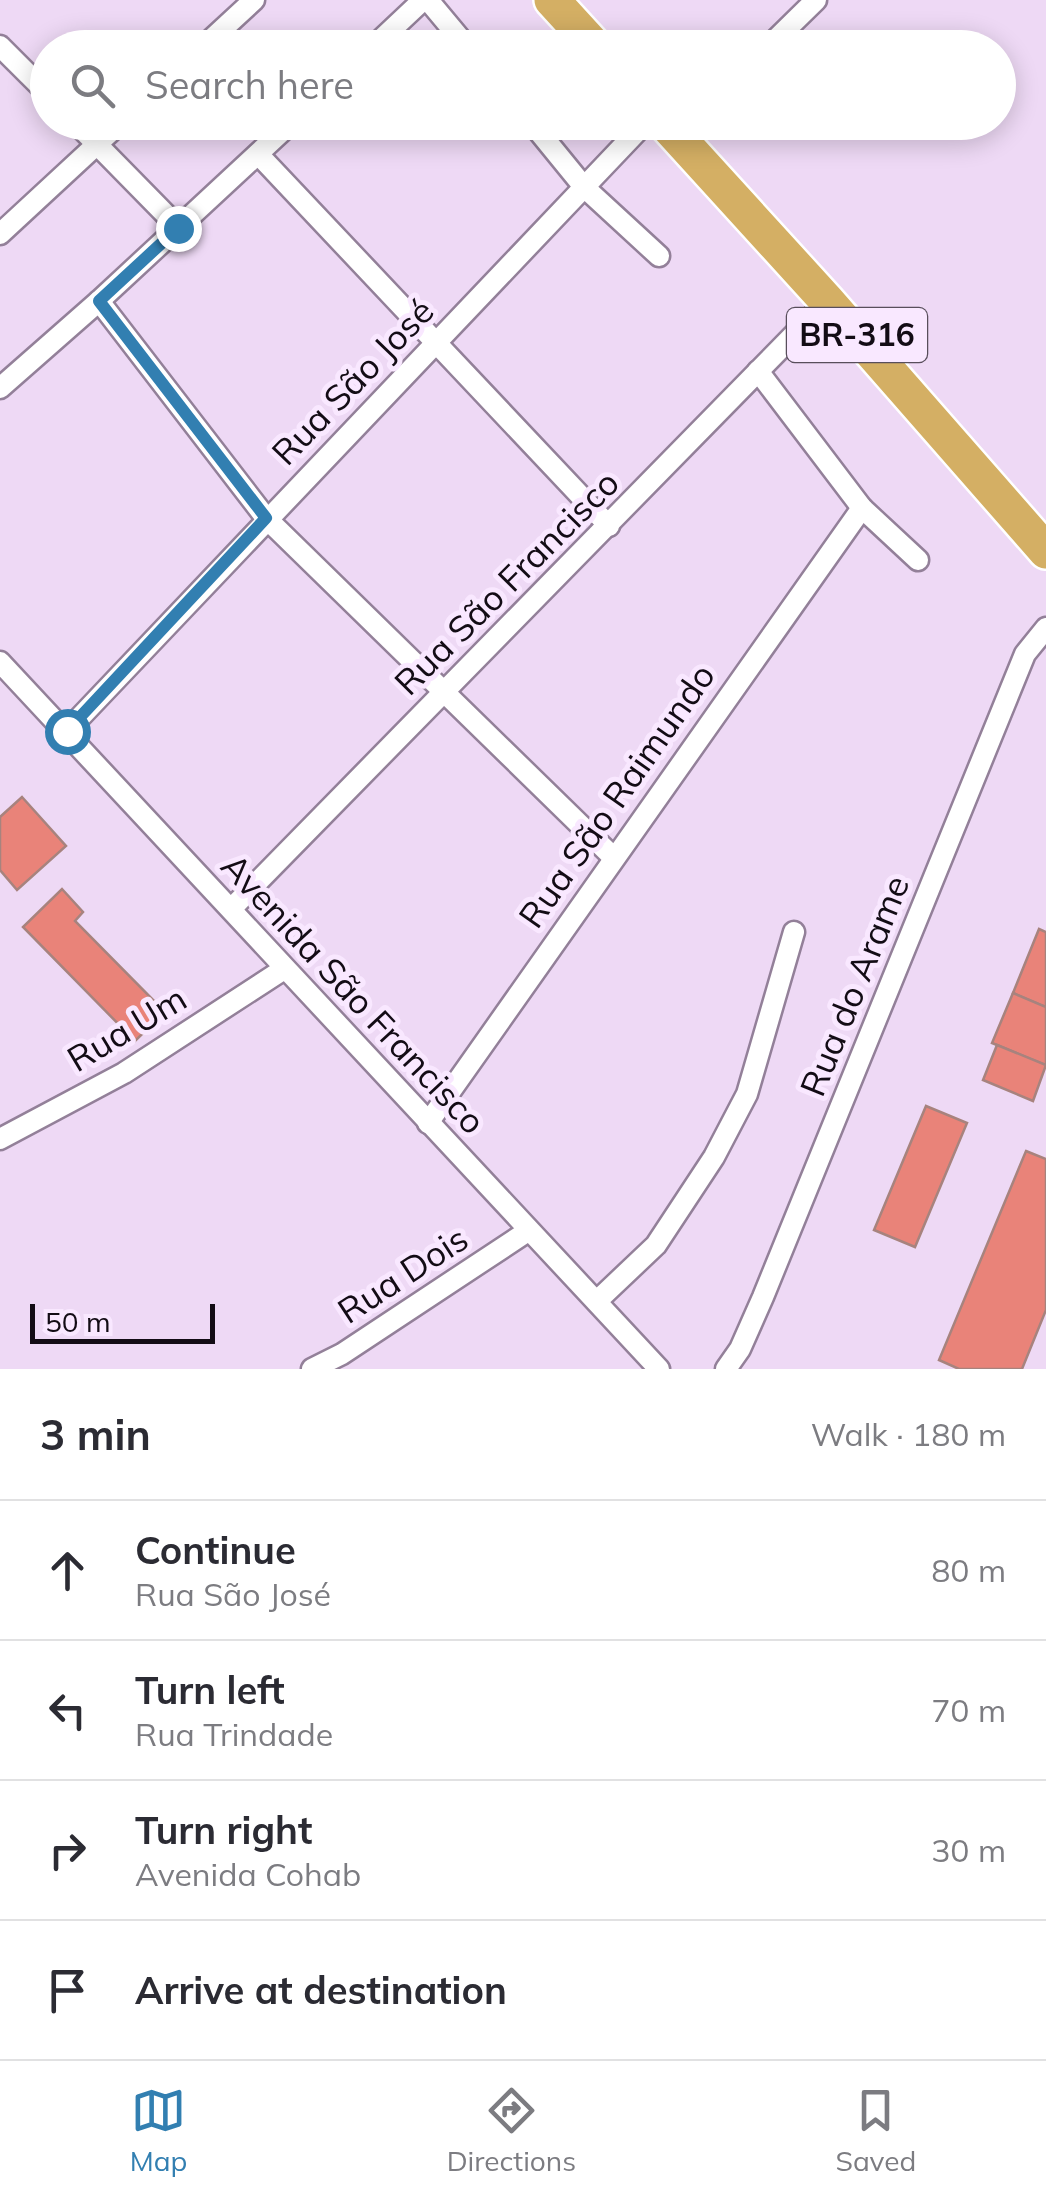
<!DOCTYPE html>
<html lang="en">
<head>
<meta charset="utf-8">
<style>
	:root { --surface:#fff; --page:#f2f2f3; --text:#2b2b33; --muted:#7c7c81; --line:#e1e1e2; --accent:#327fb1 }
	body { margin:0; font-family:Mulish,sans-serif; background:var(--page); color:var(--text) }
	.scale { position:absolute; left:30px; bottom:25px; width:185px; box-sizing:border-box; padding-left:10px; border:5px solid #130c15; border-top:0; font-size:28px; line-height:35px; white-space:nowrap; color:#130c15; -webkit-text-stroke:8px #f9e8ff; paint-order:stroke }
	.stop { position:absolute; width:30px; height:30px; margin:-22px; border:8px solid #327fb1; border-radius:50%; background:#fff }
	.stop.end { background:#327fb1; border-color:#fff; box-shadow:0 2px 10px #0008 }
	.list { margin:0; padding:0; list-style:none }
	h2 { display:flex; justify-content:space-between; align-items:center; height:130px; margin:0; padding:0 40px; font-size:42px }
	h2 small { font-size:32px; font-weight:400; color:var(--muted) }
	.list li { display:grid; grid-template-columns:65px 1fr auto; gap:30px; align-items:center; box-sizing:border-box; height:140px; padding:0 40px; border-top:2px solid var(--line) }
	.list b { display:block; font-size:38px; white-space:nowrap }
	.list p { margin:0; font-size:32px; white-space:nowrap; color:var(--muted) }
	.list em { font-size:32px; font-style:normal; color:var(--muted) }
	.icon { flex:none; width:55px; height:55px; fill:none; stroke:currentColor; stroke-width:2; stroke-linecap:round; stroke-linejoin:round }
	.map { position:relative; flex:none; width:1046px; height:1369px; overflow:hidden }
	.search { position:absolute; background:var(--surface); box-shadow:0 5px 25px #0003; left:30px; right:30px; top:30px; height:110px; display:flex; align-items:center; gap:25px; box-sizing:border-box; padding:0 35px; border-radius:55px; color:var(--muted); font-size:38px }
	.sheet { height:690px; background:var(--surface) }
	nav { display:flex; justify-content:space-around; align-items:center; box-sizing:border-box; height:140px; border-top:2px solid var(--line); background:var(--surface); font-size:28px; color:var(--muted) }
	nav a { display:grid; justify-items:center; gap:5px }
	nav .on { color:var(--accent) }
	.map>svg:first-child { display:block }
</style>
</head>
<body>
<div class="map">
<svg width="1046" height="1369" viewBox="0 0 1046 1369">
	<rect width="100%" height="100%" fill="#eed9f5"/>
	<!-- building -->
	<g fill="#e98379" stroke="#a7837e" stroke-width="2.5">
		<polygon points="22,797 66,846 17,890 0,870 0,817"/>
		<polygon points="62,889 83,912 75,921 165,1012 135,1041 23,927"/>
		<polygon points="1039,929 1046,932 1046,1007 1013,993"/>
		<polygon points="1013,993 1046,1007 1046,1065 992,1043"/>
		<polygon points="997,1045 1046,1065 1033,1101 983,1080"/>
		<polygon points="926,1106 967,1123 915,1247 874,1230"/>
		<polygon points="1026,1151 1046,1159 1046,1310 1022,1369 959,1369 939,1360"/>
	</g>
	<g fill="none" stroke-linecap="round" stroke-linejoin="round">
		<defs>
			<g id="street">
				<polyline points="428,0 468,48"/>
				<polyline points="0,46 48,94"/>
				<polyline points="202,48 254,0"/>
				<polyline points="372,48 423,0"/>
				<polyline points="767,48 816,0"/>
				<polyline points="75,122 179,228"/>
				<polyline points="531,122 584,187 659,256"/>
				<polyline points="258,154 609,526"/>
				<polyline points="0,234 121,122"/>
				<polyline points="99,301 266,518 613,857"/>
				<polyline points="758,371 862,508 918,560"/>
				<polyline points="0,388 99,301 292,122"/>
				<polyline points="0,662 659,1369"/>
				<polyline points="67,731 646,122"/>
				<polyline points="231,909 827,301"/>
				<polyline points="428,1123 862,508"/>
				<polyline points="0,1139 124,1073 284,969"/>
				<polyline points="597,1301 656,1245 714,1157 747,1094 794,932"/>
				<polyline points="312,1369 342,1354 528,1231"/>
				<polyline points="726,1369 740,1349 763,1297 1025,654 1046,628"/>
			</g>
			<g id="highway">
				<polyline points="552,0 596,48"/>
				<polyline points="664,122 827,301 1046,551"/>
			</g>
		</defs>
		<!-- street casing -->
		<use href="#street" stroke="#938099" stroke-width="25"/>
		<!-- highway casing -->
		<use href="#highway" stroke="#fff" stroke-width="40"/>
		<!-- street -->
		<use href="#street" stroke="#fff" stroke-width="20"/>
		<!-- highway -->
		<use href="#highway" stroke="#d4af64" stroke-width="35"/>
	</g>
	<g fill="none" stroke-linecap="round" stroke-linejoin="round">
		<!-- route -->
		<polyline stroke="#327fb1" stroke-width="12" points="67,731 266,518 99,301 178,228"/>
	</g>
	<g text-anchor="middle" stroke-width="10" stroke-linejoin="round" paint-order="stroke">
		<!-- shield labels -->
		<rect fill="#f9e8ff" stroke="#584e5b" stroke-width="2.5" x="787" y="308" width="140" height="54" rx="8"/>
		<g font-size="32" font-weight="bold" fill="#130c15">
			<text x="857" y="346">BR-316</text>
		</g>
		<!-- street labels -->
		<g font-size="35" fill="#130c15" stroke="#f9e8ff">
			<text transform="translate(353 382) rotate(-46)" y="12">Rua São José</text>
			<text transform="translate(507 583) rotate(-45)" y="12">Rua São Francisco</text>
			<text transform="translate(617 796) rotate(-55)" y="12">Rua São Raimundo</text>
			<text transform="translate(855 986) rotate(-68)" y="12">Rua do Arame</text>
			<text transform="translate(353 994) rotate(47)" y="12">Avenida São Francisco</text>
			<text transform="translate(127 1029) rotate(-31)" y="12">Rua Um</text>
			<text transform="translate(403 1275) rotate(-33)" y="12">Rua Dois</text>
		</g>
	</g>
</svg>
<div class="scale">50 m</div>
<div class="stop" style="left:67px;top:731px"></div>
<div class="stop end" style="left:178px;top:228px"></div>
<div class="search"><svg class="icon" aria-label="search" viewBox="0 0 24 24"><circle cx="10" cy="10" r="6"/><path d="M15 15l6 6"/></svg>Search here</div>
</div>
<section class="sheet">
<h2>3 min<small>Walk · 180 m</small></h2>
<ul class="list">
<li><svg class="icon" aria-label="ahead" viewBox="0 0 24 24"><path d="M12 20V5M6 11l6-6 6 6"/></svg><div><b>Continue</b><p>Rua São José</p></div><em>80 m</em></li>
<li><svg class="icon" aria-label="left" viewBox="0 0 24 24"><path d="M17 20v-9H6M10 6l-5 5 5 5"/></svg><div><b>Turn left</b><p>Rua Trindade</p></div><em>70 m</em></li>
<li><svg class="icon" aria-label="right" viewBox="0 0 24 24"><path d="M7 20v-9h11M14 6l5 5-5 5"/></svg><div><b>Turn right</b><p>Avenida Cohab</p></div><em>30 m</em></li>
<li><svg class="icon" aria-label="arrive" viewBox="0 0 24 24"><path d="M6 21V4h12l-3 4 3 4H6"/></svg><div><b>Arrive at destination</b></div></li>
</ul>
</section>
<nav>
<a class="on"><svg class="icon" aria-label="map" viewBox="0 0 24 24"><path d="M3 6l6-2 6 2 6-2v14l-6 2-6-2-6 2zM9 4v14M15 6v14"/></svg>Map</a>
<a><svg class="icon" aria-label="directions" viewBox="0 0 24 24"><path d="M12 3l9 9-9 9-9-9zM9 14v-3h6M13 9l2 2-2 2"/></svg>Directions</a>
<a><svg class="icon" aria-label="saved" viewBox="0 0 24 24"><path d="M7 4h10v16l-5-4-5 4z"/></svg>Saved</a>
</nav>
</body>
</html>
